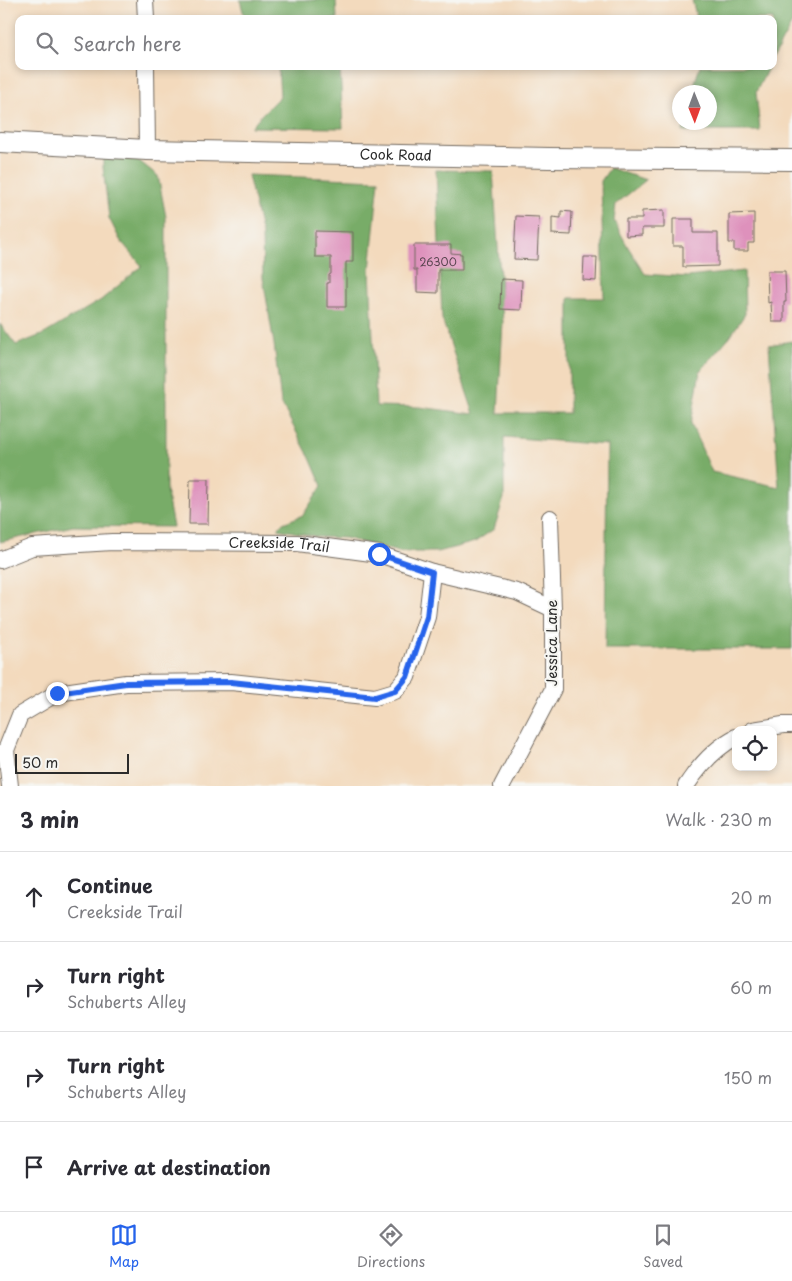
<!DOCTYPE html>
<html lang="en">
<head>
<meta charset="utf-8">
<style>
	:root { --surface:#fff; --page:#f7f7f7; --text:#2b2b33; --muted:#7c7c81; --line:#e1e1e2; --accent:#2563eb }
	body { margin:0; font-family:"Playpen Sans",sans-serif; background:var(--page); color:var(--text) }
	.controls { position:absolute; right:15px; bottom:15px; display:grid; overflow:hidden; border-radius:10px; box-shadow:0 2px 8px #0003 }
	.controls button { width:45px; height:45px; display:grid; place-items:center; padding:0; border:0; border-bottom:1px solid var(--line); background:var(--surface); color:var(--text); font:25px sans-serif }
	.compass { position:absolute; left:672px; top:85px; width:45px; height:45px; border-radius:50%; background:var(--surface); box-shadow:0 2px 8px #0003; rotate:179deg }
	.scale { position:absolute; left:15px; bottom:12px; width:114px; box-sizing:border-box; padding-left:5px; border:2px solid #2b2b2b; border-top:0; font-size:14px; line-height:18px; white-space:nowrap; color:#2b2b2b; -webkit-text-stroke:4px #f6f6f2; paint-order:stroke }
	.stop { position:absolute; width:15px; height:15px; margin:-11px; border:4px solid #2563eb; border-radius:50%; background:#fff }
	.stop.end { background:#2563eb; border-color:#fff; box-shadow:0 1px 5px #0008 }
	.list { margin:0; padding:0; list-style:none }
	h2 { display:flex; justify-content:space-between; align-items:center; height:65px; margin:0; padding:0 20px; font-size:21px }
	h2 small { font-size:16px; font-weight:400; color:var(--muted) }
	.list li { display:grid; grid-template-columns:32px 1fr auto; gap:15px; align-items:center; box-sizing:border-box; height:90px; padding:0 20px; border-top:1px solid var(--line) }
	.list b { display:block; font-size:19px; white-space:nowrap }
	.list p { margin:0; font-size:16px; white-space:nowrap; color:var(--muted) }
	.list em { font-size:16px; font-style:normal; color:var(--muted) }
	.icon { flex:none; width:28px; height:28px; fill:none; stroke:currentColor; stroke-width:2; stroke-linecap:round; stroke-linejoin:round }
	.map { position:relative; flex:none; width:792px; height:786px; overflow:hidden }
	.search { position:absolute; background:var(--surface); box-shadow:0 2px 8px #0003; left:15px; right:15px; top:15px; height:55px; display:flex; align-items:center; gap:12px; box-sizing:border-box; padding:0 18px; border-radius:10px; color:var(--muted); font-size:19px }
	.sheet { height:425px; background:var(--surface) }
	nav { display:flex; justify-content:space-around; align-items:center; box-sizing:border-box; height:70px; border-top:1px solid var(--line); background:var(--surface); font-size:14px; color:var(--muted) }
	nav a { display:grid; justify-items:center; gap:2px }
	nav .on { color:var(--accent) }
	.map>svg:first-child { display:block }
</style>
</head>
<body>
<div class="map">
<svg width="792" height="786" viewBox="0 0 792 786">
	<rect width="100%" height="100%" fill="#f6f6f2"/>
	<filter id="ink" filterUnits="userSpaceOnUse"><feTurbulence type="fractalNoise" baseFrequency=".02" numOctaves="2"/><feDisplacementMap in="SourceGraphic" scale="10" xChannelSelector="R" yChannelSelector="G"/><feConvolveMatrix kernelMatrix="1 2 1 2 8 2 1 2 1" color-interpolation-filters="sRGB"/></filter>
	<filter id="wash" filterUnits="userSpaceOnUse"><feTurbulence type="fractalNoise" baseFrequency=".0096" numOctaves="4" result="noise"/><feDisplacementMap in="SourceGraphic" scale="20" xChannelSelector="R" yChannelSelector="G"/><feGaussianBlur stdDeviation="1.12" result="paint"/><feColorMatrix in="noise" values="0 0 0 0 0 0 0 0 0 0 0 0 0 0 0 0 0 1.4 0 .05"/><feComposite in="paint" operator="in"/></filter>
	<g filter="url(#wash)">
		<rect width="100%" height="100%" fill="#f3dabd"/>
		<!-- forest -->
		<g fill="#78ac68" stroke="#526c4a">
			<polygon points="240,0 336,0 337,19 245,19"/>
			<polygon points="692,0 792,0 792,23 773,58 773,19 697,19"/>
			<polygon points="278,66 340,66 343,128 251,127 261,115 280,96"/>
			<polygon points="700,66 769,66 756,92 760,131 683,131 685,123 710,122 710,92 692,92"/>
			<polygon points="103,158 138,160 158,176 166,217 166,490 173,527 73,526 0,542 0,324 16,345 44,334 101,300 142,266 120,240 109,218 103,167"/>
			<polygon points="610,168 646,180 616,204 614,221 628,247 645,274 687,277 744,271 745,314 731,335 700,371 691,424 712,472 779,487 769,345 792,341 792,649 605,649 607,445 504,437 504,498 494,529 475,542 438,552 399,552 345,538 319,537 278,529 283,523 303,515 322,486 310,458 281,403 274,344 263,278 262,235 248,175 379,180 370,270 376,406 419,407 474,414 442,319 436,170 493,171 503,322 498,413 569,413 569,298 604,298 601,181"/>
		</g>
		<g id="blocks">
			<!-- building -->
			<g fill="#de91bc">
				<polygon points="664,210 664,228 642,228 642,235 626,236 626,219 642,219 642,211"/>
				<polygon points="561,211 572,212 571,235 552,234 552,217 561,218"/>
				<polygon points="754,213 754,243 748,243 748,251 734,251 734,243 729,243 729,214"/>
				<polygon points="516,216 539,217 537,260 514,259"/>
				<polygon points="673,219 693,219 693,233 718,233 718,266 683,267 683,246 673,246"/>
				<polygon points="315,231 353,232 353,262 346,262 346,307 327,307 327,283 329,283 329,275 331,274 331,257 315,257"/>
				<polygon points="414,245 451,245 451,253 462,254 462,270 438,270 438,293 417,292 417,270 414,270"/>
				<polygon points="584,257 597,257 596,281 583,280"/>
				<polygon points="767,271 785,271 786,302 784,302 784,322 772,322 771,302 768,303"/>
				<polygon points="501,279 522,280 521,310 500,309"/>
				<polygon points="190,479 209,479 208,524 189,524"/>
			</g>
		</g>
	</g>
	<g filter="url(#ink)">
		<use href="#blocks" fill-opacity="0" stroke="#71685e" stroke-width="1"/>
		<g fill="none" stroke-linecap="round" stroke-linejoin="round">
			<defs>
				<g id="minor">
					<polyline points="145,0 146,19"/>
					<polyline points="146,66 147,150"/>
					<path id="s1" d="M 0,560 L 32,547 L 112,542 L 297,543 L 379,554 L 432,572 L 517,592 L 553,609"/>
					<polyline points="753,730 783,725 792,725"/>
					<polyline points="10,786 6,750 20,715 57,693 126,683 231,682 375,697 395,691 407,677 427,617 432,572"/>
					<polyline points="502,786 553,689 553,609 550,518"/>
					<path d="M 686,786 C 699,766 715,748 736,737"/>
				</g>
				<g id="tertiary">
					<path id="s2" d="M 0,142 L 147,150 L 549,158 L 792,160"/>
				</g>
			</defs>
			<!-- minor casing -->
			<use href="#minor" stroke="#71685e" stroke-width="18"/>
			<!-- tertiary casing -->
			<use href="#tertiary" stroke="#71685e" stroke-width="22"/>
			<!-- minor -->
			<use href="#minor" stroke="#fff" stroke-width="16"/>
			<!-- tertiary -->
			<use href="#tertiary" stroke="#fff" stroke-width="20"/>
		</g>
	</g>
	<g fill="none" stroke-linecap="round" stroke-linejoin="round" filter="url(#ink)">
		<!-- route -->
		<polyline stroke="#2563eb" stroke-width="6" points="57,693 126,683 231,682 375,697 395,691 407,677 427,617 432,572 379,554"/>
	</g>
	<g text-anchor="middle" stroke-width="4" stroke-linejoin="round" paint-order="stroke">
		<!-- number labels -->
		<g font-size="11" fill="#58444f">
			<text x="438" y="266">26300</text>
		</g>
		<!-- street labels -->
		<g font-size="14" fill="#2b2b2b" stroke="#f6f6f2">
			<text dy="5" stroke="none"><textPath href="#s2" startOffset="396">Cook Road</textPath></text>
			<text dy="5" stroke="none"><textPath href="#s1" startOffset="282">Creekside Trail</textPath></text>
			<text transform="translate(552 643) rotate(-90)" y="5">Jessica Lane</text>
		</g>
	</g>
</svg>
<div class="controls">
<button><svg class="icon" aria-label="locate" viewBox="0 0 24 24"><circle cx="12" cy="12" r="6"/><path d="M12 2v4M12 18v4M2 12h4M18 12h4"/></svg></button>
</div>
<svg class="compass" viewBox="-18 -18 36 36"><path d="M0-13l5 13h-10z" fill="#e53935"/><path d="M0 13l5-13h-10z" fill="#7c7c81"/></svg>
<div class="scale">50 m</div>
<div class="stop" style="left:379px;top:554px"></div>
<div class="stop end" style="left:57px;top:693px"></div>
<div class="search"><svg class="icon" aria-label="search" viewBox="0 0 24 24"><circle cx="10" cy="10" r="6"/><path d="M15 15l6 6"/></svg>Search here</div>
</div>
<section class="sheet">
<h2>3 min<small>Walk · 230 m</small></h2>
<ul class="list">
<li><svg class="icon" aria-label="ahead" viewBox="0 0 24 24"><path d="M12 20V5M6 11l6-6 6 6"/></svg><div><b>Continue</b><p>Creekside Trail</p></div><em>20 m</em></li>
<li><svg class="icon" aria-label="right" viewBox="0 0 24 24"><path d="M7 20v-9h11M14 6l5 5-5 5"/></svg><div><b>Turn right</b><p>Schuberts Alley</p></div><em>60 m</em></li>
<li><svg class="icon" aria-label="right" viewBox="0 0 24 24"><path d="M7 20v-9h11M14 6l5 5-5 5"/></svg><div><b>Turn right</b><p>Schuberts Alley</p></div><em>150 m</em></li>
<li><svg class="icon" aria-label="arrive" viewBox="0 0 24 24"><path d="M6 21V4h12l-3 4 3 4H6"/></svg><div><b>Arrive at destination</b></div></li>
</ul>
</section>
<nav>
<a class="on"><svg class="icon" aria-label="map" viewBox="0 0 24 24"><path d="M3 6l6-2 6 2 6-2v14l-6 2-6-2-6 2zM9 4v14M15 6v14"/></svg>Map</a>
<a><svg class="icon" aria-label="directions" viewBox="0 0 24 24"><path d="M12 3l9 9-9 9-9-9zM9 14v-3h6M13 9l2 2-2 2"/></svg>Directions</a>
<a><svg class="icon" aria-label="saved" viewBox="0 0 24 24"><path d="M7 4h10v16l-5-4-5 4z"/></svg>Saved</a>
</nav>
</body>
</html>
